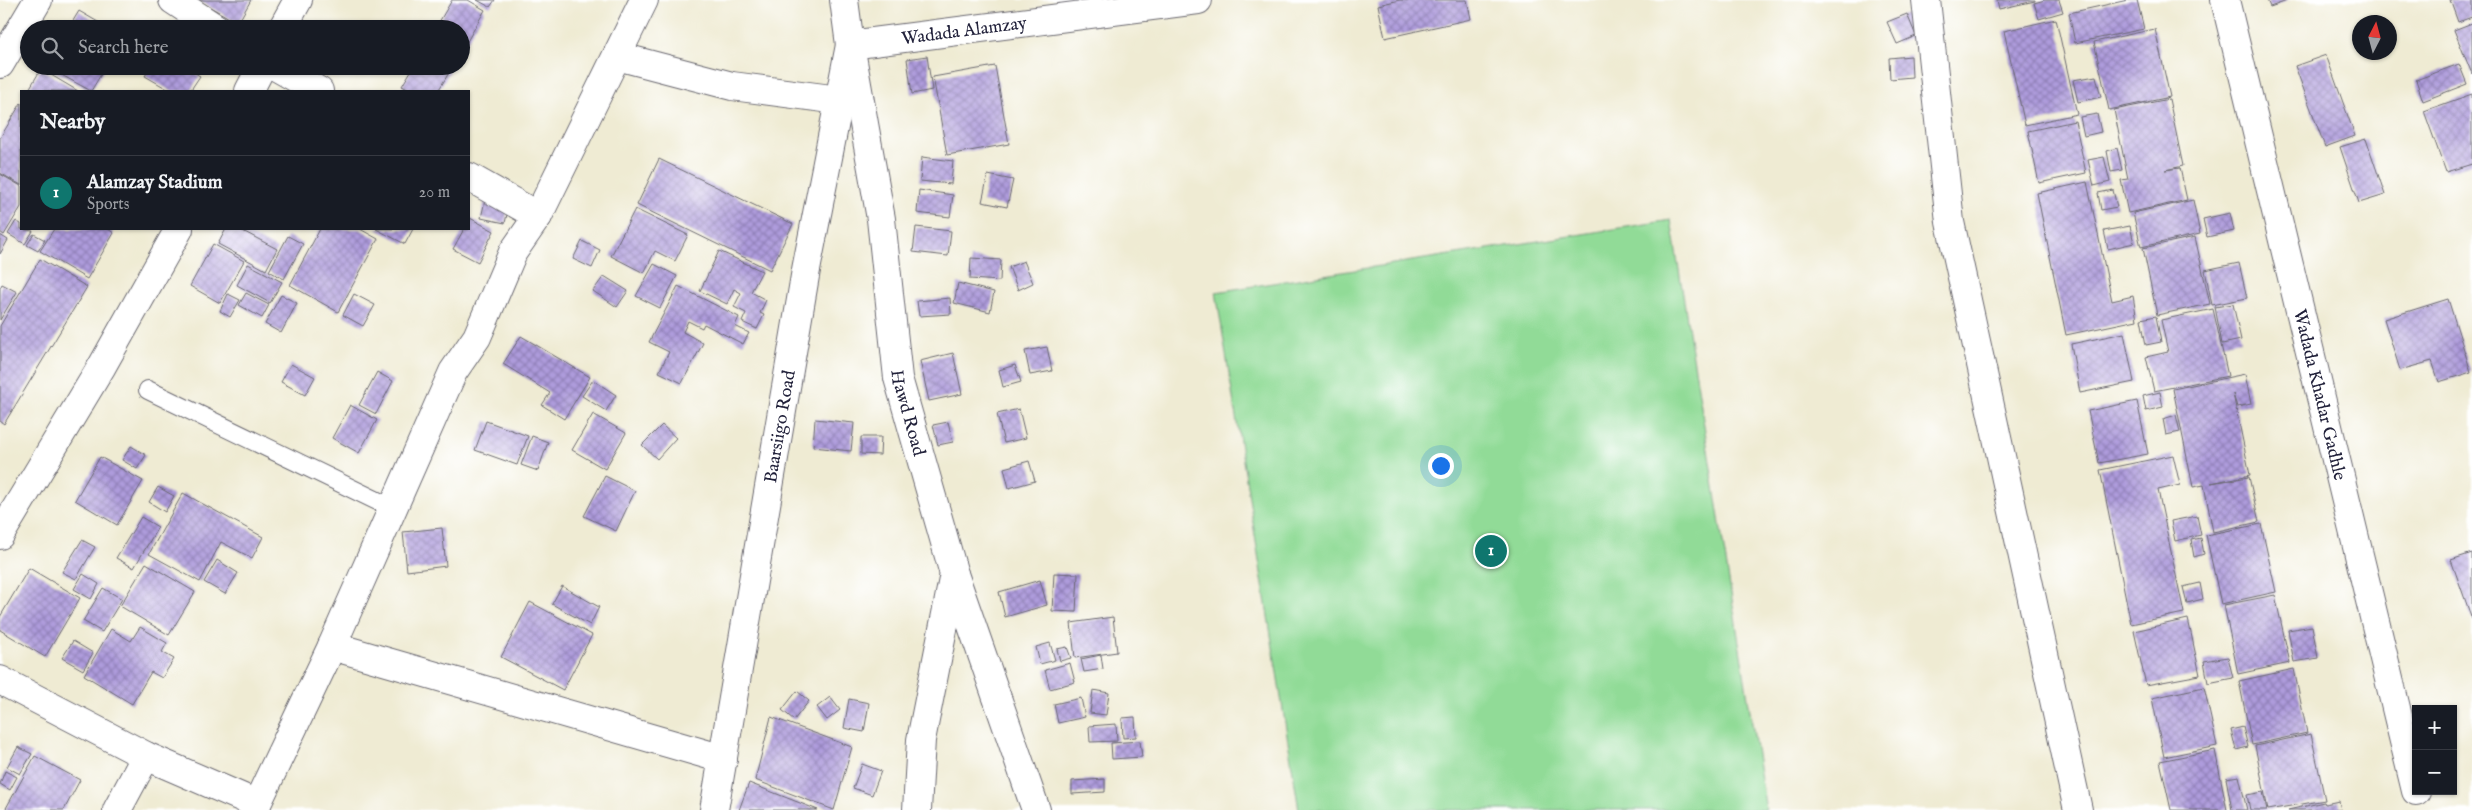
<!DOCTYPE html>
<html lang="en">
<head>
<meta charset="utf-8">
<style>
	:root { --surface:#171b24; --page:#242831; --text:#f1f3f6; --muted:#9ea1a6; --line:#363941; --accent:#0f766e }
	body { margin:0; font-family:"IM FELL English",serif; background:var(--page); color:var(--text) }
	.controls { position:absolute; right:15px; bottom:15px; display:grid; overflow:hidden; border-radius:0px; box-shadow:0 1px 4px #0004 }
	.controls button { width:45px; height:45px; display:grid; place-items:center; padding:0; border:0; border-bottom:1px solid var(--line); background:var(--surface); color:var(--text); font:25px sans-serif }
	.compass { position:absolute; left:2352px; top:15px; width:45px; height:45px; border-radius:50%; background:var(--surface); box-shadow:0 1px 4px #0004; rotate:6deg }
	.you { position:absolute; left:1440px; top:465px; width:18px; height:18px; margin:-12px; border:4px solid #fff; border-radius:50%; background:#1a73e8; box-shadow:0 0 0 8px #1a73e833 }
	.badge { display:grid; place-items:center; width:32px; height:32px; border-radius:50%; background:var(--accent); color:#fff; font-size:16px; font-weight:700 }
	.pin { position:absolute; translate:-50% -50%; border:2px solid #fff; box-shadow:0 1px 5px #0006 }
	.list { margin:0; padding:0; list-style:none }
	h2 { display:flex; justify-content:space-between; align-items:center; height:65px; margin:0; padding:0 20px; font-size:21px }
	h2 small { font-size:16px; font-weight:400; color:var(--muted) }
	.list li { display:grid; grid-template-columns:32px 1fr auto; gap:15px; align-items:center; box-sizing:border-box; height:75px; padding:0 20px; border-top:1px solid var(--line) }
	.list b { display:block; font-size:19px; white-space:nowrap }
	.list p { margin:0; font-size:16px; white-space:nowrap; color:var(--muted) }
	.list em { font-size:16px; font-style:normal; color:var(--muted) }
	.icon { flex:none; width:28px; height:28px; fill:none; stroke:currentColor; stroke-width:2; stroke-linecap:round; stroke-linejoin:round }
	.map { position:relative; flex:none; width:2472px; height:810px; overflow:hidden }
	.search { position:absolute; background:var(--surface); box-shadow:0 1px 4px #0004; left:20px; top:20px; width:450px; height:55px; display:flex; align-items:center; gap:12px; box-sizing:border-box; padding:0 18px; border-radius:28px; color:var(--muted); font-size:19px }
	.panel { position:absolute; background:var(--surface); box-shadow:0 1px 4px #0004; left:20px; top:90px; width:450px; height:140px; border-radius:0px }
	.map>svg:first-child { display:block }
</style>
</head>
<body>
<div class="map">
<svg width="2472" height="810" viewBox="0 0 2472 810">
	<defs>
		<pattern id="building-cross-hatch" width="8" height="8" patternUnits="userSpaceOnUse" patternTransform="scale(1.25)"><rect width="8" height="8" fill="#ae9bdc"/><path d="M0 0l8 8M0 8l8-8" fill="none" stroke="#8d7eb4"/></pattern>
	</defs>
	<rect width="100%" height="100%" fill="#fff"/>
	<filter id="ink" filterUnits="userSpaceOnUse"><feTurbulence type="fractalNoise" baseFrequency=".02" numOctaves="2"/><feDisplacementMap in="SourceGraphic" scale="10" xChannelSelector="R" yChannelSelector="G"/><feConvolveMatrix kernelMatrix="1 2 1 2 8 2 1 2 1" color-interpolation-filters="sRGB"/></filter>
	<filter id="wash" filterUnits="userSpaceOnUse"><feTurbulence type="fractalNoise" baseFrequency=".0096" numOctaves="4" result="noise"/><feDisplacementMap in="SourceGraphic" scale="20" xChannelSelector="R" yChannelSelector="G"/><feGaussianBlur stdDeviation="1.12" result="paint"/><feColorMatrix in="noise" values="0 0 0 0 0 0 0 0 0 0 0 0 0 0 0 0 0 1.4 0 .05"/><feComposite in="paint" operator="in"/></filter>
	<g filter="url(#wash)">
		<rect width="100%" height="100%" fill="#efebd3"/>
		<!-- pitch -->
		<polygon fill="#91db97" stroke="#5a7e69" points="1671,220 1766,810 1299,810 1216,292"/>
		<g id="blocks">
			<!-- building -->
			<g fill="url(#building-cross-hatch)">
				<polygon points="198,0 251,0 238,23"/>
				<polygon points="452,0 468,0 485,10 461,52 461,29 435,29"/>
				<polygon points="477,0 495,0 490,7"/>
				<polygon points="1400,0 1467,0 1471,19 1385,38 1378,5"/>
				<polygon points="1997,0 2035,0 2035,1 1999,9"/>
				<polygon points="2045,0 2059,0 2063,12 2039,19 2034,3"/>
				<polygon points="2128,0 2137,0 2144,29 2075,43 2069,13"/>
				<polygon points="2267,0 2290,0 2270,7"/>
				<polygon points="2450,0 2472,0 2472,17 2458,22"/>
				<polygon points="79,11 110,29 68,29"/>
				<polygon points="1907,14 1916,36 1897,44 1887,22"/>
				<polygon points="2056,19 2077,114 2025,125 2004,31"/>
				<polygon points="2472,23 2472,74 2454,30"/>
				<polygon points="2155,29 2170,97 2109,110 2094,42"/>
				<polygon points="2326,55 2355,136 2325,147 2295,66"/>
				<polygon points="927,56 932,90 912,94 907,59"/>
				<polygon points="1911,56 1912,77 1890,79 1889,58"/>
				<polygon points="2459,64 2467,84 2423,101 2416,80"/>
				<polygon points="45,66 106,66 91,91"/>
				<polygon points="151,66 184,66 200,76 190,91 171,91 145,76"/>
				<polygon points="414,66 453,66 438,91 411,91 402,86"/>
				<polygon points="995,66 1009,144 947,155 933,77"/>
				<polygon points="41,69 78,91 28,91"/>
				<polygon points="2096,76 2101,97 2078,102 2073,80"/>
				<polygon points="2472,94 2472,164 2446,172 2424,111"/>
				<polygon points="2169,99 2183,166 2165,170 2180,168 2187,200 2128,213 2121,180 2128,179 2114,110"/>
				<polygon points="21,103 21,185 0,173 0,138"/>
				<polygon points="2097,114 2101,132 2084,136 2080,117"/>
				<polygon points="2075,121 2086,173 2039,183 2028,131"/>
				<polygon points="2366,139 2385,195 2359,203 2340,147"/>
				<polygon points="2117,148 2122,170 2111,172 2107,151"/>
				<polygon points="922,157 953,161 951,184 920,181"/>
				<polygon points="2104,157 2110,182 2094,186 2088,160"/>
				<polygon points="659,159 793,224 770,270 637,205"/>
				<polygon points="0,174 21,186 21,207 4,235 0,232"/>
				<polygon points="988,175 1013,180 1007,207 982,202"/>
				<polygon points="2087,182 2112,301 2133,296 2137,320 2066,335 2037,193"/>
				<polygon points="489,183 513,188 505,223 481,218"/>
				<polygon points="919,190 953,195 950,217 917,213"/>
				<polygon points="2113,190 2117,207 2101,210 2098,193"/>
				<polygon points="2193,200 2200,234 2141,247 2133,213"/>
				<polygon points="635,209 688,235 675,261 655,251 644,273 611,256"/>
				<polygon points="2230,213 2234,231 2207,237 2203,219"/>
				<polygon points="470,218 494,231 478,262 453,249 464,229 469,229"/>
				<polygon points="16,221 21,224 21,229 33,231 25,244 8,234"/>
				<polygon points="2130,226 2134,243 2108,249 2104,231"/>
				<polygon points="916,227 951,231 948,256 913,252"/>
				<polygon points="54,229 108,229 114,233 87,279 40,251"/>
				<polygon points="226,229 239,229 277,249 266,270 218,244"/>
				<polygon points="320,229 360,229 378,239 338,312 290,285"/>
				<polygon points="376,229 413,229 405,244"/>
				<polygon points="34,234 45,240 38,251 27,245"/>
				<polygon points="0,235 8,240 0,254"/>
				<polygon points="288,236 303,244 284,279 269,271"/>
				<polygon points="2195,237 2210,304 2157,315 2143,248"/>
				<polygon points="582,241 600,250 592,268 573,259"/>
				<polygon points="213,244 244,261 220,303 190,286"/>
				<polygon points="719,251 762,271 751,292 766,300 760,313 764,315 757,329 742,322 746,313 734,307 741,293 734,289 727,304 700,291"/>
				<polygon points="971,258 1001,260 1000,281 970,279"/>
				<polygon points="40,259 87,287 4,424 0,421 0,326"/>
				<polygon points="1024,261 1033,283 1018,290 1009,267"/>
				<polygon points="2239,263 2247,298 2212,305 2205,270"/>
				<polygon points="248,264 282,282 270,303 237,285"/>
				<polygon points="654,264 677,276 660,308 636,296"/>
				<polygon points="604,276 628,291 617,307 593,291"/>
				<polygon points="958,283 994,292 990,312 954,303"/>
				<polygon points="2,284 17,292 0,320 0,288"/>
				<polygon points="678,286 739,317 735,326 749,333 743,344 704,324 702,328 688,321 683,332 703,343 682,383 659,372 669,352 649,342"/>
				<polygon points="246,293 269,305 262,318 239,305"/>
				<polygon points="228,294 240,300 230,317 220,311"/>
				<polygon points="354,294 375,305 363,326 343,315"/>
				<polygon points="281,295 297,303 281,333 265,324"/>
				<polygon points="950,298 951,314 919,316 917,301"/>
				<polygon points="2448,299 2471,372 2439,382 2432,361 2400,370 2384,319"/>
				<polygon points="2233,304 2241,340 2222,344 2215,307"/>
				<polygon points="2213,309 2228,376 2154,391 2146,357 2168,352 2161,320"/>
				<polygon points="2156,316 2161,342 2146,345 2141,319"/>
				<polygon points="2124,333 2134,382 2080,393 2071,344"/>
				<polygon points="521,336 590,377 564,419 542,405 550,393 503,364"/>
				<polygon points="1047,347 1052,371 1030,375 1025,351"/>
				<polygon points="953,353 962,394 929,401 920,361"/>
				<polygon points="291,364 315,377 305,395 281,382"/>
				<polygon points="1015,365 1021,382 1003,387 999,370"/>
				<polygon points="377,372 393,381 376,414 359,405"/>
				<polygon points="2245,374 2251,404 2237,407 2233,394 2250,475 2211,483 2249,477 2259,522 2213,532 2204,485 2193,487 2173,389"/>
				<polygon points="593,380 616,395 606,411 582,396"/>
				<polygon points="2160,392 2163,407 2146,411 2143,396"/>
				<polygon points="2137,401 2148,454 2099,463 2088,411"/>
				<polygon points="350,405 377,420 359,453 332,438"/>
				<polygon points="1019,409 1026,438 1004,443 997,414"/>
				<polygon points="593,414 626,433 605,469 572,450"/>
				<polygon points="2176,415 2180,432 2166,435 2163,419"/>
				<polygon points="815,419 854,423 851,451 813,447"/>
				<polygon points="486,421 528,436 517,465 475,450"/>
				<polygon points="948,422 953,442 938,445 933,425"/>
				<polygon points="662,425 676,438 657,459 642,445"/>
				<polygon points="532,436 548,442 538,471 521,465"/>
				<polygon points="861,437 881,437 880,455 861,454"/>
				<polygon points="131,446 146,455 137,469 122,460"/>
				<polygon points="2173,455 2180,485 2158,490 2184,613 2131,624 2100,470"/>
				<polygon points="100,457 143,481 117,525 75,500"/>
				<polygon points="1029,461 1035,481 1009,488 1004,468"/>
				<polygon points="605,476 635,491 616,531 584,516"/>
				<polygon points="158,487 174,496 165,512 149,502"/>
				<polygon points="183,493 263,537 252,558 221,542 200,582 149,554"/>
				<polygon points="2197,516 2201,535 2175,541 2171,521"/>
				<polygon points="141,517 158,527 134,568 116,558"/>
				<polygon points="2261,524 2276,592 2221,604 2206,535"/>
				<polygon points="442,528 446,566 407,571 403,532"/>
				<polygon points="2201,538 2204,554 2194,557 2191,540"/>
				<polygon points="82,540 95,547 76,579 62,572"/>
				<polygon points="2472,553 2472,619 2451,560"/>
				<polygon points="217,560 238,573 225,594 204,582"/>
				<polygon points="146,563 195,592 169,635 120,606"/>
				<polygon points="29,568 80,598 45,657 0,630 0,617"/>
				<polygon points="1054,573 1078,574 1076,612 1052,611"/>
				<polygon points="83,574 99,584 91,599 74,589"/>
				<polygon points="1040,580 1047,605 1005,617 999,592"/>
				<polygon points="2200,583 2203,599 2187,603 2183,587"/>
				<polygon points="562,586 599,607 590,625 552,604"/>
				<polygon points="103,588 122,599 102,632 83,621"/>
				<polygon points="2275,595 2290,663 2238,674 2224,605"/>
				<polygon points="530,602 592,635 563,690 501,657"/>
				<polygon points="1113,617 1117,652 1075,658 1071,623"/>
				<polygon points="2188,619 2200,675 2146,685 2134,631"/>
				<polygon points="2312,626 2318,658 2294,662 2288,630"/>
				<polygon points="140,627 167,643 162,652 174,659 162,678 151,672 132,704 84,675 111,629 131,641"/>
				<polygon points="73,641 93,653 83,670 62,658"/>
				<polygon points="1050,643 1055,660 1040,664 1036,647"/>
				<polygon points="1067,647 1071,658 1060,661 1057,649"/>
				<polygon points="1101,655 1103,669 1084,672 1081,659"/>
				<polygon points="2228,657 2233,678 2208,683 2204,661"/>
				<polygon points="1070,663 1075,682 1050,689 1045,670"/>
				<polygon points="2294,669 2307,733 2252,745 2239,681"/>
				<polygon points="2204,687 2217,746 2164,757 2152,698"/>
				<polygon points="1093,690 1109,693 1106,715 1090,713"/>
				<polygon points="797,691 809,701 794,720 782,710"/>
				<polygon points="830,697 840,710 827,720 817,707"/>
				<polygon points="1081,698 1085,717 1058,723 1054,704"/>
				<polygon points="849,699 869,703 864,732 844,728"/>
				<polygon points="771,717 852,747 834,810 755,780"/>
				<polygon points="1135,717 1136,737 1123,738 1122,718"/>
				<polygon points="1116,724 1117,741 1090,742 1089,726"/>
				<polygon points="2243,727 2248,747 2236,750 2231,730"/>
				<polygon points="2311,734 2325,800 2268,810 2255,746"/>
				<polygon points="1140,741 1142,757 1112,759 1111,743"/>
				<polygon points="18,747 32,754 20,774 7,767"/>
				<polygon points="2215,750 2227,810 2171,810 2160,761"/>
				<polygon points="35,756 80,780 64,810 5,810"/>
				<polygon points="862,764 881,771 872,795 853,788"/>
				<polygon points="5,771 17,777 10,790 0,784"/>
				<polygon points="2239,776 2247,810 2232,810 2226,778"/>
				<polygon points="1105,779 1105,792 1072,794 1072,781"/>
				<polygon points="749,783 818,810 739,810"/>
				<polygon points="2263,792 2267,810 2250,810 2247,795"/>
				<polygon points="2339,801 2341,810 2288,810 2324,802 2325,804"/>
			</g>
		</g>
	</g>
	<g filter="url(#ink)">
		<use href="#blocks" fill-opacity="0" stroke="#6a6870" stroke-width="1"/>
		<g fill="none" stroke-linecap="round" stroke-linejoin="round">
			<defs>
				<polyline id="lane" points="148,390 392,508"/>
				<g id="street">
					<polyline points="173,0 217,29"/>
					<polyline points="1926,0 1950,222 2078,810"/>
					<polyline points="282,29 298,0"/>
					<polyline points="617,56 732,86 839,100"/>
					<polyline points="0,64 38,0"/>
					<polyline points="275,66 319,91"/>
					<polyline points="249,91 262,66"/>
					<polyline points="469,177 538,216"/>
					<polyline points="0,535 102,366 179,229"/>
					<polyline points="332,646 723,759"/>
					<polyline points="0,680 146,756 257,804"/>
					<polyline points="117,810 146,756"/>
					<polyline points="917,810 921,740 954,574"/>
				</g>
				<g id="secondary">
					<path id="s1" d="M 844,0 L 850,45 L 881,219 L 898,378 L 954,574 L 1036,810"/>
					<path id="s2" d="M 2225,0 L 2416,791"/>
					<polyline points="254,810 332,646 453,372 477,337 513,252 538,216 644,0"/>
					<path id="s3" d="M 714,810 L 806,270 L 850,45 L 1198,0"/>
				</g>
			</defs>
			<!-- lane casing -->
			<use href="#lane" stroke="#6a6870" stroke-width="20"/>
			<!-- street casing -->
			<use href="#street" stroke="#6a6870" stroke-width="30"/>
			<!-- secondary casing -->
			<use href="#secondary" stroke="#6a6870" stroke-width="30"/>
			<!-- lane -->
			<use href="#lane" stroke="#fff" stroke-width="18"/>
			<!-- street -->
			<use href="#street" stroke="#fff" stroke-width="28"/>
			<!-- secondary -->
			<use href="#secondary" stroke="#fff" stroke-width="28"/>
		</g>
	</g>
	<g text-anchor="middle" stroke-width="4" stroke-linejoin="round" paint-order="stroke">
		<!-- street labels -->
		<g font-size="18" fill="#22223b" stroke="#fff">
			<text dy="6" stroke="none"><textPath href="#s3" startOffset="892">Wadada Alamzay</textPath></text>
			<text dy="6" stroke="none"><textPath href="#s2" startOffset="406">Wadada Khadar Gadhle</textPath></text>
			<text dy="6" stroke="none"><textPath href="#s1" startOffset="418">Hawd Road</textPath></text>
			<text dy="6" stroke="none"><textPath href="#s3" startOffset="389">Baarsiigo Road</textPath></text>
		</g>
	</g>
</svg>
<div class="controls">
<button>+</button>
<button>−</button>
</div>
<svg class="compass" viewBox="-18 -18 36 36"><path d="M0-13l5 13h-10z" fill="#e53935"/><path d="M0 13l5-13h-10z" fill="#9ea1a6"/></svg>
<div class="you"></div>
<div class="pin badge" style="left:1491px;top:551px">1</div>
<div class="search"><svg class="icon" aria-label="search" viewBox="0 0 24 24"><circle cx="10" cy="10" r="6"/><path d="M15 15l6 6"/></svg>Search here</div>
<section class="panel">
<h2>Nearby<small></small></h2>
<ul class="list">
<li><span class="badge">1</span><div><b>Alamzay Stadium</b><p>Sports</p></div><em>20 m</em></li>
</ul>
</section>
</div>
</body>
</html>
